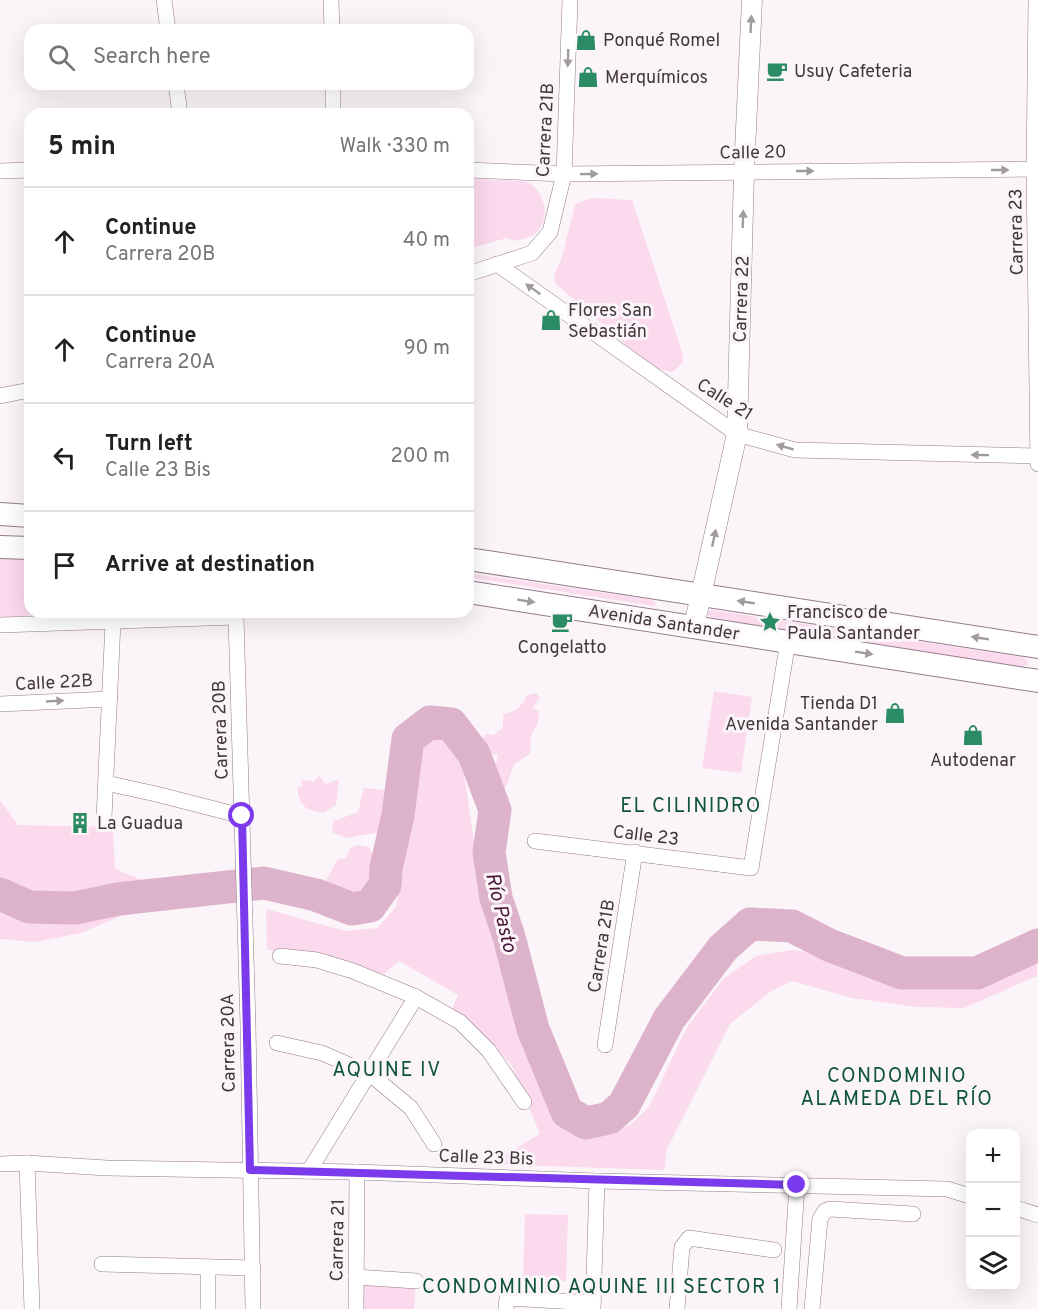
<!DOCTYPE html>
<html lang="en">
<head>
<meta charset="utf-8">
<style>
	:root { --surface:#fff; --page:#f6f6f6; --text:#202124; --muted:#757577; --line:#e0e0e0 }
	body { margin:0; font-family:Overpass,sans-serif; background:var(--page); color:var(--text) }
	.controls { position:absolute; right:18px; bottom:18px; display:grid; overflow:hidden; border-radius:12px; box-shadow:0 6px 24px #0002 }
	.controls button { width:54px; height:54px; display:grid; place-items:center; padding:0; border:0; border-bottom:2px solid var(--line); background:var(--surface); color:var(--text); font:30px sans-serif }
	.stop { position:absolute; width:18px; height:18px; margin:-14px; border:4px solid #7c3aed; border-radius:50%; background:#fff }
	.stop.end { background:#7c3aed; border-color:#fff; box-shadow:0 2px 6px #0008 }
	.list { margin:0; padding:0; list-style:none }
	h2 { display:flex; justify-content:space-between; align-items:center; height:78px; margin:0; padding:0 24px; font-size:26px }
	h2 small { font-size:20px; font-weight:400; color:var(--muted) }
	.list li { display:grid; grid-template-columns:39px 1fr auto; gap:18px; align-items:center; box-sizing:border-box; height:108px; padding:0 24px; border-top:2px solid var(--line) }
	.list b { display:block; font-size:22px; white-space:nowrap }
	.list p { margin:0; font-size:20px; white-space:nowrap; color:var(--muted) }
	.list em { font-size:20px; font-style:normal; color:var(--muted) }
	.icon { flex:none; width:33px; height:33px; fill:none; stroke:currentColor; stroke-width:2; stroke-linecap:round; stroke-linejoin:round }
	.map { position:relative; flex:none; width:1038px; height:1309px; overflow:hidden }
	.search { position:absolute; background:var(--surface); box-shadow:0 6px 24px #0002; left:24px; top:24px; width:450px; height:66px; display:flex; align-items:center; gap:15px; box-sizing:border-box; padding:0 21px; border-radius:18px; color:var(--muted); font-size:22px }
	.panel { position:absolute; background:var(--surface); box-shadow:0 6px 24px #0002; left:24px; top:108px; width:450px; height:510px; border-radius:18px }
	.map>svg:first-child { display:block }
</style>
</head>
<body>
<div class="map">
<svg width="1038" height="1309" viewBox="0 0 1038 1309">
	<rect width="100%" height="100%" fill="#fbf5f9"/>
	<!-- green -->
	<g fill="#fbdaed">
		<path d="M 468,179 C 480,180 521,179 529,183 C 547,193 551,223 533,235 C 528,238 520,239 515,241 L 507,238 L 468,249 Z"/>
		<polygon points="592,198 632,200 683,355 683,363 672,372 653,368 556,284 554,276 562,257 575,204"/>
		<polygon points="0,555 30,556 30,612 150,612 0,617"/>
		<polygon points="468,573 653,600 656,604 654,606 468,577"/>
		<polygon points="712,610 1022,657 1027,660 1028,664 1023,667 712,618 708,615 708,611"/>
		<polygon points="714,691 752,697 741,773 702,768"/>
		<path d="M 536,693 L 540,697 L 533,708 L 539,711 L 538,723 L 531,735 L 530,754 L 514,764 L 506,787 L 496,790 L 495,766 L 498,755 L 486,753 L 481,745 L 485,734 L 493,735 L 503,728 L 503,714 C 516,711 522,707 527,695 Z"/>
		<polygon points="429,733 449,741 462,760 477,863 498,925 527,1029 556,1101 567,1118 584,1135 609,1134 630,1125 649,1107 686,1029 723,979 756,956 792,950 818,953 874,976 935,987 966,990 1037,953 1037,976 964,1008 917,1007 852,998 792,981 771,991 730,1024 667,1149 664,1170 489,1164 540,1134 511,1064 452,1009 458,995 399,961 384,974 325,956 267,950 266,909 345,931 377,928 396,907 416,788 418,743"/>
		<path d="M 319,776 L 326,784 L 339,779 L 336,805 L 323,813 C 305,810 300,806 297,788 L 302,786 L 301,781 L 309,780 L 313,782 Z"/>
		<polygon points="364,788 383,790 392,796 381,832 346,838 332,832 334,821 358,812"/>
		<polygon points="0,800 18,825 113,827 115,869 143,880 221,872 224,901 121,916 81,933 35,942 0,939"/>
		<path d="M 357,845 L 369,847 C 378,863 379,877 368,892 C 352,890 345,899 328,894 L 325,882 L 338,859 L 346,858 L 350,848 Z"/>
		<polygon points="525,1214 568,1215 566,1281 523,1281"/>
		<polygon points="356,1277 416,1281 414,1309 356,1309"/>
	</g>
	<g fill="none" stroke-linecap="round" stroke-linejoin="round">
		<!-- river -->
		<polyline stroke="#ddb2cb" stroke-width="33" points="0,894 29,907 75,908 118,899 264,883 316,895 352,909 370,906 385,885 386,868 398,815 408,739 430,722 451,724 474,754 495,810 489,852 496,898 509,937 533,1029 567,1112 586,1123 609,1118 624,1105 669,1019 723,948 750,924 792,926 829,945 902,973 977,973 1038,945"/>
		<defs>
			<g id="minor">
				<polyline points="164,0 168,30"/>
				<polyline points="331,0 332,30"/>
				<polyline points="1036,0 1034,169 1038,464"/>
				<polyline points="176,84 180,114"/>
				<polyline points="333,84 333,114"/>
				<polyline points="468,170 564,174 1038,169"/>
				<polyline points="0,171 30,170"/>
				<polyline points="497,264 737,434 795,450 1038,456"/>
				<polyline points="468,274 532,253 550,232 564,174 570,0"/>
				<polyline points="0,396 30,390"/>
				<polyline points="234,612 236,617 248,1025 253,1309"/>
				<polyline points="0,625 236,617"/>
				<polyline points="0,704 110,699"/>
				<polyline points="106,783 156,794 242,816"/>
				<polyline points="104,818 113,622"/>
				<polyline points="535,841 751,868 788,641"/>
				<polyline points="280,956 317,960 353,971 416,997 460,1022 489,1051 524,1102"/>
				<polyline points="277,1043 322,1053 370,1074 411,1108 434,1144"/>
				<polyline points="605,1045 635,852"/>
				<polyline points="27,1163 32,1309"/>
				<polyline points="0,1164 27,1163 107,1168 357,1172 597,1181 947,1189 970,1196"/>
				<polyline points="309,1171 416,997"/>
				<polyline points="1016,1208 1038,1215"/>
				<polyline points="102,1264 253,1268"/>
				<polyline points="208,1267 208,1309"/>
				<polyline points="356,1277 416,1281"/>
				<polyline points="356,1309 357,1172"/>
				<polyline points="506,1309 507,1298 593,1303"/>
				<polyline points="593,1309 597,1181"/>
				<polyline points="677,1309 682,1247 689,1238 774,1250"/>
				<polyline points="789,1309 797,1185"/>
				<polyline points="812,1309 820,1219 825,1211 830,1209 913,1214"/>
			</g>
			<polyline id="tertiary" points="694,626 737,434 744,172 752,0"/>
			<g id="secondary">
				<polyline points="0,514 30,516"/>
				<polyline points="0,547 30,548"/>
				<polyline points="468,559 1038,647"/>
				<polyline points="468,592 1038,681"/>
			</g>
		</defs>
		<!-- minor casing -->
		<use href="#minor" stroke="#957a8a" stroke-width="16"/>
		<!-- tertiary casing -->
		<use href="#tertiary" stroke="#957a8a" stroke-width="21"/>
		<!-- secondary casing -->
		<use href="#secondary" stroke="#957a8a" stroke-width="24"/>
		<!-- minor -->
		<use href="#minor" stroke="#fff" stroke-width="15"/>
		<!-- tertiary -->
		<use href="#tertiary" stroke="#fff" stroke-width="20"/>
		<!-- secondary -->
		<use href="#secondary" stroke="#fff" stroke-width="22"/>
	</g>
	<!-- one-way arrows -->
	<defs><path id="oneway-solid" d="M-6-.8H1V-3.2L6.5 0L1 3.2V.8H-6Z" transform="scale(1.5)"/></defs>
	<g fill="#a19b9e">
		<use href="#oneway-solid" transform="translate(751 24) rotate(-87)"/>
		<use href="#oneway-solid" transform="translate(568 58) rotate(92)"/>
		<use href="#oneway-solid" transform="translate(1000 170)"/>
		<use href="#oneway-solid" transform="translate(805 171)"/>
		<use href="#oneway-solid" transform="translate(589 174) rotate(-1)"/>
		<use href="#oneway-solid" transform="translate(743 219) rotate(-88)"/>
		<use href="#oneway-solid" transform="translate(533 289) rotate(-145)"/>
		<use href="#oneway-solid" transform="translate(785 447) rotate(-164)"/>
		<use href="#oneway-solid" transform="translate(980 455) rotate(-179)"/>
		<use href="#oneway-solid" transform="translate(714 538) rotate(-78)"/>
		<use href="#oneway-solid" transform="translate(526 601) rotate(9)"/>
		<use href="#oneway-solid" transform="translate(746 602) rotate(-171)"/>
		<use href="#oneway-solid" transform="translate(980 638) rotate(-171)"/>
		<use href="#oneway-solid" transform="translate(864 653) rotate(9)"/>
		<use href="#oneway-solid" transform="translate(55 701) rotate(-3)"/>
	</g>
	<g fill="none" stroke-linecap="round" stroke-linejoin="round">
		<!-- route -->
		<polyline stroke="#7c3aed" stroke-width="8" points="242,816 250,1170 797,1185"/>
	</g>
	<!-- icons -->
	<defs>
		<symbol id="shop-bare" viewBox="-9 -9 18 18"><path d="M-5-2.5h2.3a2.7 3.5 0 0 1 5.4 0H5L5.5 6h-11ZM-1.5-2.5h3a1.5 2.3 0 0 0-3 0Z" fill="#2a8b64" stroke="#fbf5f9" stroke-width="2.5" paint-order="stroke"/></symbol>
		<symbol id="cafe-bare" viewBox="-9 -9 18 18"><path d="M-5.5-4.5H6V0H3Q3 3.5 0 3.5H-2.5Q-5.5 3.5-5.5 0ZM3-3.2v2h1.7v-2ZM-6 4.5H4V6H-6Z" fill="#2a8b64" stroke="#fbf5f9" stroke-width="2.5" paint-order="stroke"/></symbol>
		<symbol id="sight-bare" viewBox="-9 -9 18 18"><path d="M0-6L1.8-2.2L6-1.7L2.9 1.2L3.7 5.4L0 3.3L-3.7 5.4L-2.9 1.2L-6-1.7L-1.8-2.2Z" fill="#2a8b64" stroke="#fbf5f9" stroke-width="2.5" paint-order="stroke"/></symbol>
		<symbol id="building-bare" viewBox="-9 -9 18 18"><path d="M-4-6H4V6H1V3H-1V6H-4ZM-2.5-4.3h1.7v1.8h-1.7ZM.8-4.3h1.7v1.8H.8ZM-2.5-1h1.7V.8h-1.7ZM.8-1h1.7V.8H.8Z" fill="#2a8b64" stroke="#fbf5f9" stroke-width="2.5" paint-order="stroke"/></symbol>
	</defs>
	<g fill-rule="evenodd">
		<use href="#shop-bare" x="571" y="25" width="30" height="30"/>
		<use href="#cafe-bare" x="762" y="56" width="30" height="30"/>
		<use href="#shop-bare" x="573" y="62" width="30" height="30"/>
		<use href="#shop-bare" x="536" y="305" width="30" height="30"/>
		<use href="#cafe-bare" x="547" y="607" width="30" height="30"/>
		<use href="#sight-bare" x="755" y="607" width="30" height="30"/>
		<use href="#shop-bare" x="880" y="698" width="30" height="30"/>
		<use href="#shop-bare" x="958" y="720" width="30" height="30"/>
		<use href="#building-bare" x="65" y="808" width="30" height="30"/>
	</g>
	<g text-anchor="middle" stroke-width="6" stroke-linejoin="round" paint-order="stroke">
		<!-- poi labels -->
		<g font-size="18" fill="#43373e" stroke="#fbf5f9" text-anchor="start">
			<text x="603" y="46">Ponqué Romel</text>
			<text x="794" y="77">Usuy Cafeteria</text>
			<text x="605" y="83">Merquímicos</text>
			<text x="568" y="316">Flores San<tspan x="568" dy="21">Sebastián</tspan></text>
			<text x="787" y="618">Francisco de<tspan x="787" dy="21">Paula Santander</tspan></text>
			<text x="562" y="653" text-anchor="middle">Congelatto</text>
			<text x="878" y="709" text-anchor="end">Tienda D1<tspan x="878" dy="21">Avenida Santander</tspan></text>
			<text x="973" y="766" text-anchor="middle">Autodenar</text>
			<text x="97" y="829">La Guadua</text>
		</g>
		<!-- street labels -->
		<g font-size="18" fill="#43373e" stroke="#fbf5f9">
			<text transform="translate(545 130) rotate(-87)" y="6">Carrera 21B</text>
			<text transform="translate(753 152) rotate(-1)" y="6">Calle 20</text>
			<text transform="translate(1016 232) rotate(-91)" y="6">Carrera 23</text>
			<text transform="translate(741 299) rotate(-88)" y="6">Carrera 22</text>
			<text transform="translate(725 399) rotate(32)" y="6">Calle 21</text>
			<text transform="translate(664 622) rotate(9)" y="6">Avenida Santander</text>
			<text transform="translate(54 682) rotate(-3)" y="6">Calle 22B</text>
			<text transform="translate(220 730) rotate(-92)" y="6">Carrera 20B</text>
			<text transform="translate(646 835) rotate(7)" y="6">Calle 23</text>
			<text transform="translate(601 946) rotate(-81)" y="6">Carrera 21B</text>
			<text transform="translate(228 1043) rotate(-91)" y="6">Carrera 20A</text>
			<text transform="translate(486 1157) rotate(2)" y="6">Calle 23 Bis</text>
			<text transform="translate(337 1240) rotate(-89)" y="6">Carrera 21</text>
		</g>
		<!-- neighbourhood labels -->
		<g font-size="20" letter-spacing="1.5" fill="#0e543a" stroke="#fbf5f9">
			<text x="691" y="812">EL CILINIDRO</text>
			<text x="387" y="1076">AQUINE IV</text>
			<text x="897" y="1082">CONDOMINIO<tspan x="897" dy="23">ALAMEDA DEL RÍO</tspan></text>
			<text x="602" y="1293">CONDOMINIO AQUINE III SECTOR 1</text>
		</g>
		<!-- water labels -->
		<g font-size="20" font-style="italic" fill="#481538" stroke="#fbf5f9">
			<text transform="translate(502 912) rotate(77)" y="7">Río Pasto</text>
		</g>
	</g>
</svg>
<div class="controls">
<button>+</button>
<button>−</button>
<button><svg class="icon" aria-label="layers" viewBox="0 0 24 24"><path d="M12 4l9 5-9 5-9-5zM3 14l9 5 9-5"/></svg></button>
</div>
<div class="stop" style="left:242px;top:816px"></div>
<div class="stop end" style="left:797px;top:1185px"></div>
<div class="search"><svg class="icon" aria-label="search" viewBox="0 0 24 24"><circle cx="10" cy="10" r="6"/><path d="M15 15l6 6"/></svg>Search here</div>
<section class="panel">
<h2>5 min<small>Walk · 330 m</small></h2>
<ul class="list">
<li><svg class="icon" aria-label="ahead" viewBox="0 0 24 24"><path d="M12 20V5M6 11l6-6 6 6"/></svg><div><b>Continue</b><p>Carrera 20B</p></div><em>40 m</em></li>
<li><svg class="icon" aria-label="ahead" viewBox="0 0 24 24"><path d="M12 20V5M6 11l6-6 6 6"/></svg><div><b>Continue</b><p>Carrera 20A</p></div><em>90 m</em></li>
<li><svg class="icon" aria-label="left" viewBox="0 0 24 24"><path d="M17 20v-9H6M10 6l-5 5 5 5"/></svg><div><b>Turn left</b><p>Calle 23 Bis</p></div><em>200 m</em></li>
<li><svg class="icon" aria-label="arrive" viewBox="0 0 24 24"><path d="M6 21V4h12l-3 4 3 4H6"/></svg><div><b>Arrive at destination</b></div></li>
</ul>
</section>
</div>
</body>
</html>
